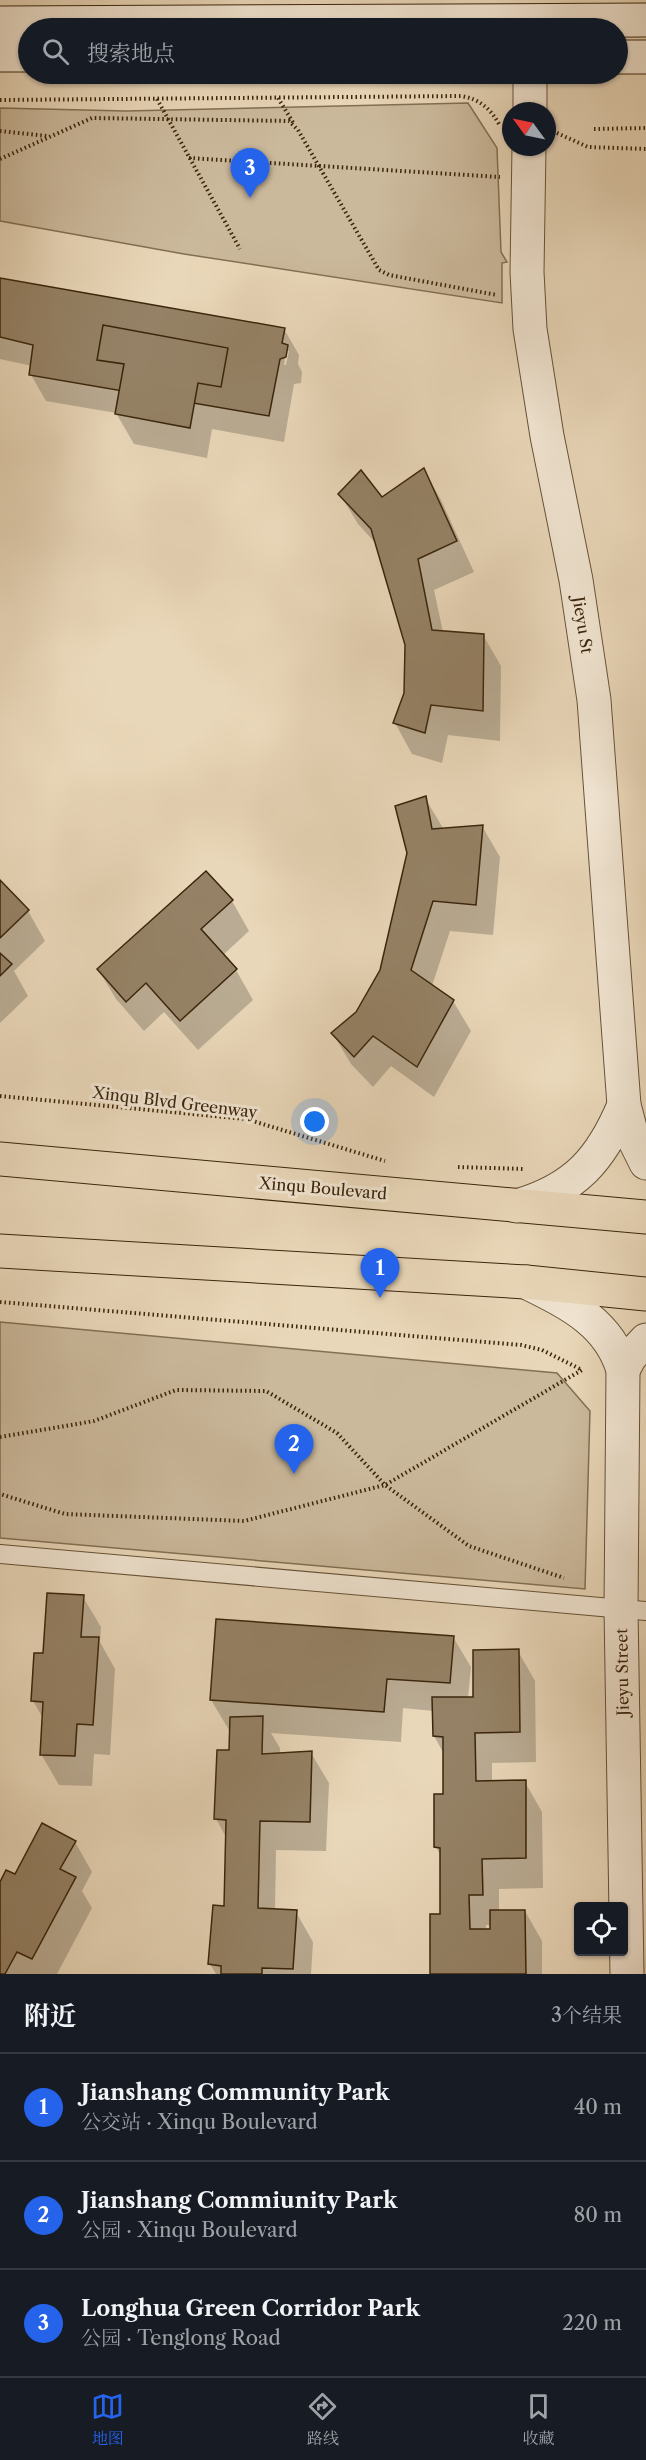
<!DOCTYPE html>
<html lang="zh">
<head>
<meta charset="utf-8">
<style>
	:root { --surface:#171b24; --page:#20242c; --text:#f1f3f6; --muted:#9ea1a6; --line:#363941; --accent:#2563eb }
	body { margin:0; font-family:"Libre Caslon Text","Noto Serif SC",serif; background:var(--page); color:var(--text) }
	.controls { position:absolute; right:18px; bottom:18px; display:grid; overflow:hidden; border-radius:6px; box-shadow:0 2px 4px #0004 }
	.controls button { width:54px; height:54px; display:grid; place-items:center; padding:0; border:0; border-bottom:2px solid var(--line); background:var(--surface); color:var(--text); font:30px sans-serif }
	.compass { position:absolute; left:502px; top:102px; width:54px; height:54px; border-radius:50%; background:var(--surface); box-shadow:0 2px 4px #0004; rotate:303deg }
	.you { position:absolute; left:315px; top:1122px; width:21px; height:21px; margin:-15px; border:4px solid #fff; border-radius:50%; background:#1a73e8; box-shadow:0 0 0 9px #1a73e833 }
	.badge { display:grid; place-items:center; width:39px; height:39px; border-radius:50%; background:var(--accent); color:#fff; font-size:20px; font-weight:700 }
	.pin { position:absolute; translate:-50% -50px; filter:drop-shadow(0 2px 3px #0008) }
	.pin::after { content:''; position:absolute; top:32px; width:21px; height:18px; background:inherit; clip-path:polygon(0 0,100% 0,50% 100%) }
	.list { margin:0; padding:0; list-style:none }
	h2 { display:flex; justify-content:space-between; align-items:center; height:78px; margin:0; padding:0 24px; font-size:26px }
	h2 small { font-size:20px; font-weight:400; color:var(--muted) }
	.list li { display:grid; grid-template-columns:39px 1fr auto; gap:18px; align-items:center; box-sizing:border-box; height:108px; padding:0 24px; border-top:2px solid var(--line) }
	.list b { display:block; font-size:22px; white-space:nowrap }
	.list p { margin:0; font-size:20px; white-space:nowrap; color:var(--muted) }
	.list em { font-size:20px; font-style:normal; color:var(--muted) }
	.icon { flex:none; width:33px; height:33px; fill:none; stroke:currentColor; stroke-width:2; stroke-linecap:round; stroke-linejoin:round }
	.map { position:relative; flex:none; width:646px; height:1974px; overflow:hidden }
	.search { position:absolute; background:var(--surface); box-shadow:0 2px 4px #0004; left:18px; right:18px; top:18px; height:66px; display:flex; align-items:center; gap:15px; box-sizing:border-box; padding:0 21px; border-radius:33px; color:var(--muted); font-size:22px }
	.sheet { height:402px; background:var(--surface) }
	nav { display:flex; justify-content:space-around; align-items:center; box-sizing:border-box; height:84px; border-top:2px solid var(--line); background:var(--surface); font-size:16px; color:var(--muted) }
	nav a { display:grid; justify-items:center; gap:3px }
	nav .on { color:var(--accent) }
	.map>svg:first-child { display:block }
</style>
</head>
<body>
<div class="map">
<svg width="646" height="1974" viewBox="0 0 646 1974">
	<rect width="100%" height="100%" fill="#e9d7b9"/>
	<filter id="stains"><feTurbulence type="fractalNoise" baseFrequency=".00333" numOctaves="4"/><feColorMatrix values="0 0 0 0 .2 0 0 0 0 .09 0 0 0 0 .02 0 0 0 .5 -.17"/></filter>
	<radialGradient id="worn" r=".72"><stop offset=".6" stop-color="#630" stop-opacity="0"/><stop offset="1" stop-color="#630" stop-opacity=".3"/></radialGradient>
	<!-- green -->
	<g fill="#cbb99c" stroke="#836f54" stroke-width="1.5">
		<polygon points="468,103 497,148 501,252 507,262 502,263 502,303 184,254 0,221 0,108 126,111"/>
		<polygon points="0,1322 557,1373 590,1411 585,1589 0,1538"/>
	</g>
	<!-- shadow -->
	<g fill="#0003" fill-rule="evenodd">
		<path d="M 0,278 L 284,329 L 299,355 L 298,364 L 302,372 L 301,383 L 294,384 L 284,442 L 212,429 L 207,458 L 134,444 L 116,413 L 46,401 L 31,375 L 32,366 L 0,359 ZM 286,351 L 289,351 L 286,365 L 284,365 Z"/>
		<polygon points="424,470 441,500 474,572 434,590 443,632 483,635 501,666 500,741 448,735 442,763 412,754 395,723 405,693 406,645 378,546 358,524 340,494 381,499"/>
		<polygon points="425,798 443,828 482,826 500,857 493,935 450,931 432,986 453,1001 471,1031 434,1097 391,1066 373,1087 351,1064 333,1034 357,1013 381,971"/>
		<polygon points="0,882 28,911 45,941 14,971 28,996 0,1023"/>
		<polygon points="232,901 249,931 223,955 236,970 253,1000 198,1050 164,1012 144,1031 116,999 98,969"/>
		<polygon points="83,1597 101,1627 100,1642 115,1669 110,1755 94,1754 92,1786 59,1785 41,1754 44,1720 33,1701 45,1655"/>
		<path d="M 453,1637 L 471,1667 L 468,1698 L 475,1698 L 518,1651 L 535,1681 L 536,1762 L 492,1763 L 492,1782 L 525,1782 L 542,1812 L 543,1888 L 499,1889 L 499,1912 L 525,1911 L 542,1941 L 542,1974 L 432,1974 L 442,1916 L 441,1856 L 436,1847 L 445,1795 L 444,1754 L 434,1736 L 434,1711 L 403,1708 L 401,1742 L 271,1733 L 280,1748 L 280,1755 L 311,1753 L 329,1783 L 326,1851 L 276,1850 L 275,1911 L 296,1912 L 313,1942 L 311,1974 L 216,1974 L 210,1964 L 225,1907 L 227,1839 L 216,1819 L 231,1751 L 231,1730 L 229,1730 L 211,1700 ZM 486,1925 L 492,1925 L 492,1930 L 486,1930 Z"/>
		<polygon points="75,1842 92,1872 82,1891 92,1908 57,1974 0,1974 0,1885"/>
	</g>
	<!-- building -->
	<g fill="#958266" stroke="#3b250c" stroke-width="1.5">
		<polygon points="0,278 285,328 282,343 288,345 286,357 280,359 269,416 29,375 33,345 0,337"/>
		<polygon points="103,325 228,348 221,387 198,383 190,428 115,414 124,364 97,360"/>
		<polygon points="424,468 457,541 418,559 432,630 484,634 483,711 431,705 425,733 393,723 404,693 405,645 371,529 338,494 361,470 382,497"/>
		<polygon points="426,796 432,829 483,825 476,905 433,901 411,970 454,1000 417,1067 373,1036 354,1057 331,1033 356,1012 380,970 407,853 395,806"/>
		<polygon points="206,871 233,900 201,929 237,969 180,1021 146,983 126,1002 97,969"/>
		<polygon points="0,880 29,910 0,938"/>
		<polygon points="0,953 12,964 0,976"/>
		<polygon points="47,1593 84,1595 81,1637 99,1637 93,1725 77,1724 75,1756 40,1755 43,1702 31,1701 34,1653 43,1653"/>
		<polygon points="216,1619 454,1636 450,1683 387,1679 384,1712 210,1700"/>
		<polygon points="519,1649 520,1732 475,1733 476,1781 526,1780 526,1858 482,1859 483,1895 469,1895 470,1929 490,1929 490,1910 525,1910 526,1974 430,1974 430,1914 440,1914 440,1848 434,1847 434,1794 443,1794 443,1737 433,1736 432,1697 473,1697 473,1650"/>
		<polygon points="263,1716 262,1754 312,1751 310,1822 260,1821 258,1908 297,1910 293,1969 262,1968 262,1974 221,1974 221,1966 208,1964 213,1905 224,1906 226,1820 214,1819 217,1750 229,1750 230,1717"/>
		<polygon points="42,1823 76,1841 60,1869 76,1877 32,1959 17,1952 5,1974 0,1974 0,1882 6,1870 15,1874"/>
	</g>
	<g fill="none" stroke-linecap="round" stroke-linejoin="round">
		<defs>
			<polyline id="service" points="0,1554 646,1611"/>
			<g id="minor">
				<polyline points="530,111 530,74"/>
				<polyline points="529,147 527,272 530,329 547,436 576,580 594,700 624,1105 632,1135 646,1163"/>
				<path d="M 517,1206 C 575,1189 601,1160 624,1105"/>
				<path d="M 526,1282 C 568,1303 609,1322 623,1370 L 621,1609 L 627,1974"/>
				<polyline points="623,1370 630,1357 646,1340"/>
			</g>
			<g id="secondary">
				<polyline points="0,23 646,20"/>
				<polyline points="0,55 28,55"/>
				<polyline points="618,57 646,57"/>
			</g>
			<g id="primary">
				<polyline points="0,1159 646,1217"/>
				<polyline points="0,1251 526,1282 646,1294"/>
			</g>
		</defs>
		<!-- service casing -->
		<use href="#service" stroke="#665237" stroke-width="20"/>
		<!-- minor casing -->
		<use href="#minor" stroke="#665237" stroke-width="35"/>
		<!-- secondary casing -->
		<use href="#secondary" stroke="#3b250c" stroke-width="35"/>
		<!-- primary casing -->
		<use href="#primary" stroke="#3b250c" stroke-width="35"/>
		<!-- path -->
		<g stroke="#3b250c" stroke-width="4" stroke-dasharray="1.5 3" stroke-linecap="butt">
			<polyline points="278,98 294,124"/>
			<polyline points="157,99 240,249"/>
			<path d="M 0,100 L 461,96 C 480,99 491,109 500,126"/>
			<polyline points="594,129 646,128"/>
			<polyline points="0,131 47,136"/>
			<polyline points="557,133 588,147 646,149"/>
			<polyline points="189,158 500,177"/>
			<polyline points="0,159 92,118 289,121 298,130 379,270 389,275 497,295"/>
			<polyline points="0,1096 246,1119 385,1161"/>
			<polyline points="458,1167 525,1169"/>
			<polyline points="0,1302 521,1345 542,1350 582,1370 385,1485 244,1521 65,1514 0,1494"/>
			<polyline points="0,1437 94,1421 176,1390 266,1391 337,1433 385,1485 469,1546 564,1578"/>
		</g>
		<!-- service -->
		<use href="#service" stroke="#f1e5d2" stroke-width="18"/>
		<!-- minor -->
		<use href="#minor" stroke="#f1e5d2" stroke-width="33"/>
		<!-- secondary -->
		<use href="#secondary" stroke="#f1e5d2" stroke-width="33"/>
		<!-- primary -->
		<use href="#primary" stroke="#e9d7b9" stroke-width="33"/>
	</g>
	<g text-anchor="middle" stroke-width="6" stroke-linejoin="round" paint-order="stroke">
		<!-- street labels -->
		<g font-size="16" fill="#3b250c" stroke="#f1e5d2">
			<text transform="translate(583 625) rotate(81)" y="6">Jieyu St</text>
			<text transform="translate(175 1102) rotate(7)" y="6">Xinqu Blvd Greenway</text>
			<text transform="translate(323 1188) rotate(5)" y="6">Xinqu Boulevard</text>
			<text transform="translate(622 1672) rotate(-91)" y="6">Jieyu Street</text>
		</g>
	</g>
	<rect width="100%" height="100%" filter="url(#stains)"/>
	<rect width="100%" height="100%" fill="url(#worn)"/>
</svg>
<div class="controls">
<button><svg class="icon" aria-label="locate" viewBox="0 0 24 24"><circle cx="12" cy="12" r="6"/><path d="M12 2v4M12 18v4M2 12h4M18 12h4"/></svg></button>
</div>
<svg class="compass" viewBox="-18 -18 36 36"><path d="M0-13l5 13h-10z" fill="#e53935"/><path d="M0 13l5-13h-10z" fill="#9ea1a6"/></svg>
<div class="you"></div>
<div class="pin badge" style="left:380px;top:1298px">1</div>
<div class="pin badge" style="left:294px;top:1474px">2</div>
<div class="pin badge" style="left:250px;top:198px">3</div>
<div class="search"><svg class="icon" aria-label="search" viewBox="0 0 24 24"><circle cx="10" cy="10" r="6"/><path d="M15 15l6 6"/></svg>搜索地点</div>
</div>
<section class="sheet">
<h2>附近<small>3个结果</small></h2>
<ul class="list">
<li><span class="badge">1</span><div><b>Jianshang Community Park</b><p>公交站 · Xinqu Boulevard</p></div><em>40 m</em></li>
<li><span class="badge">2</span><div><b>Jianshang Commiunity Park</b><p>公园 · Xinqu Boulevard</p></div><em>80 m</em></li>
<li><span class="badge">3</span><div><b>Longhua Green Corridor Park</b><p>公园 · Tenglong Road</p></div><em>220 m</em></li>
</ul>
</section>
<nav>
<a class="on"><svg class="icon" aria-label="map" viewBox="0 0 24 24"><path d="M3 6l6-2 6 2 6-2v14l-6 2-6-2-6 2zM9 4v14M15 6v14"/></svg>地图</a>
<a><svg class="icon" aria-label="directions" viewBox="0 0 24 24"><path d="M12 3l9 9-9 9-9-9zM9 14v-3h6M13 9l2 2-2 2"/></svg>路线</a>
<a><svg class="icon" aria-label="saved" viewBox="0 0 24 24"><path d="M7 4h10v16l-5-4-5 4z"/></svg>收藏</a>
</nav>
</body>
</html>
